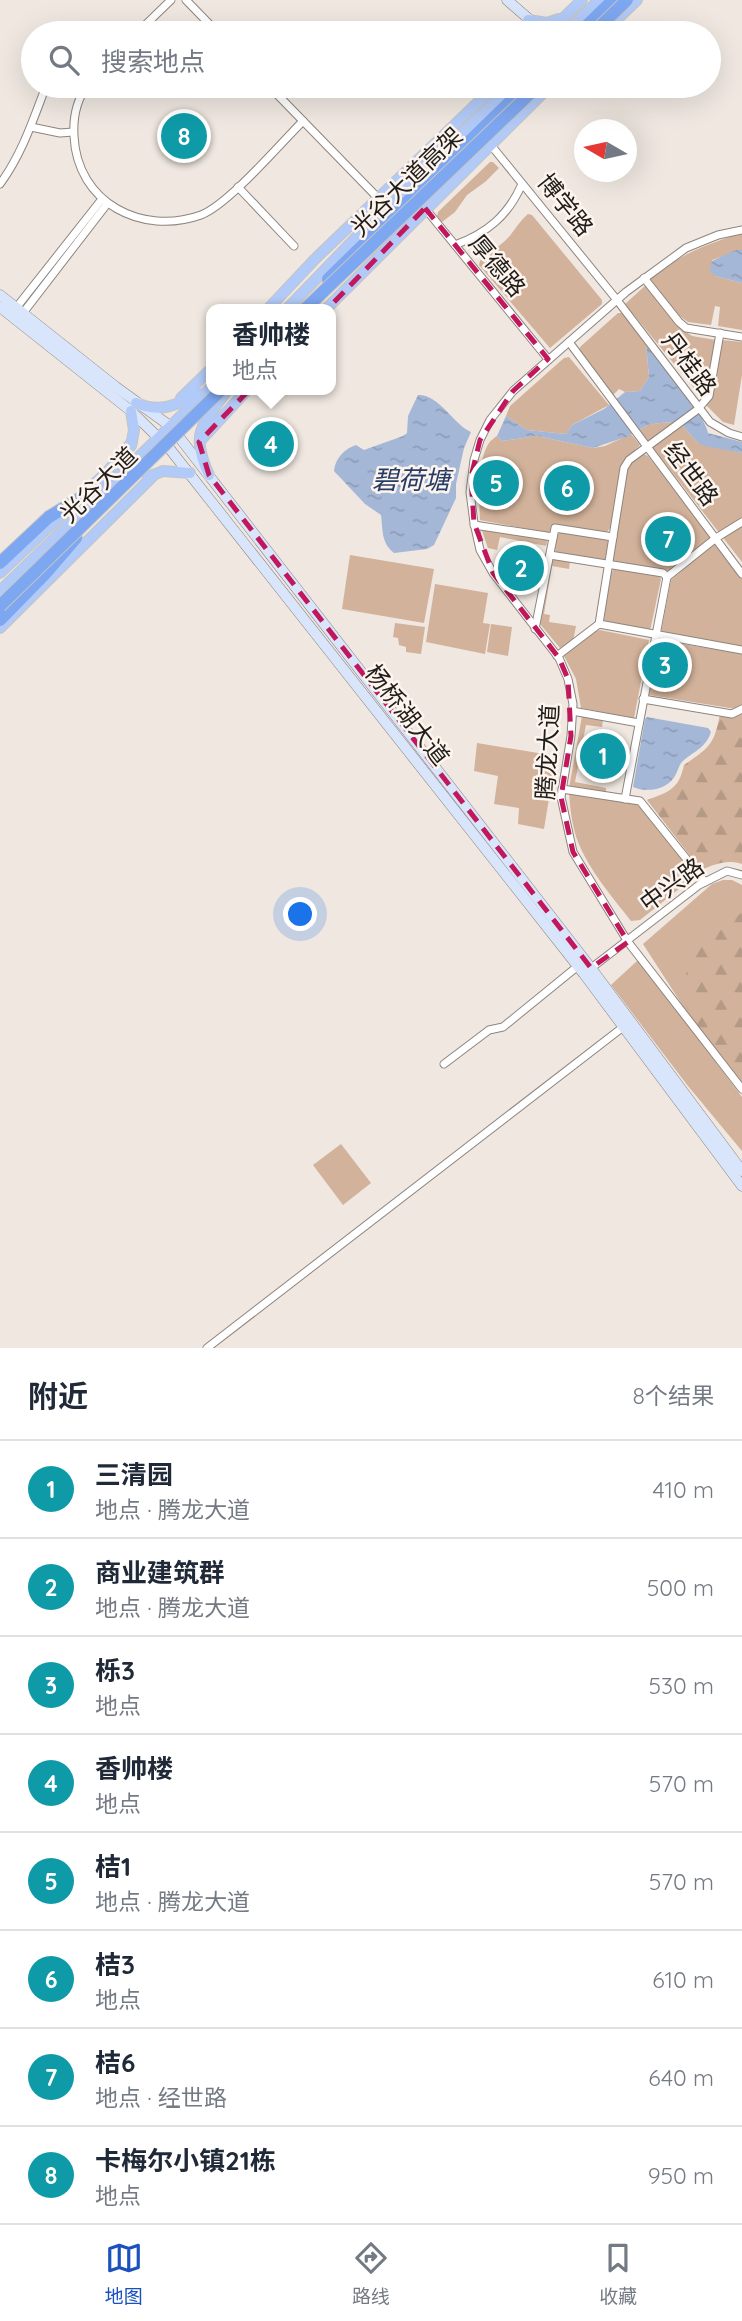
<!DOCTYPE html>
<html lang="zh">
<head>
<meta charset="utf-8">
<style>
	:root { --surface:#fff; --page:#f6f6f7; --text:#1f2937; --muted:#747a83; --line:#e0e1e3; --accent:#1a51be }
	body { margin:0; font-family:Quicksand,"Noto Sans SC",sans-serif; background:var(--page); color:var(--text) }
	.compass { position:absolute; left:574px; top:119px; width:63px; height:63px; border-radius:50%; background:var(--surface); box-shadow:0 7px 28px #0002; rotate:279deg }
	.you { position:absolute; left:301px; top:915px; width:24px; height:24px; margin:-18px; border:5px solid #fff; border-radius:50%; background:#1a73e8; box-shadow:0 0 0 10px #1a73e833 }
	.badge { display:grid; place-items:center; width:46px; height:46px; border-radius:50%; background:var(--accent); color:#fff; font-size:23px; font-weight:700 }
	.pin { position:absolute; translate:-50% -50%; border:4px solid #fff; box-shadow:0 2px 7px #0006 }
	.popup { position:absolute; left:206px; top:304px; width:130px; height:91px; box-sizing:border-box; display:grid; place-content:center; border-radius:14px; background:var(--surface); filter:drop-shadow(0 2px 5px #0005); font-size:23px; white-space:nowrap; color:var(--muted) }
	.popup b { font-size:26px; color:var(--text) }
	.popup::after { content:''; position:absolute; left:50%; top:100%; margin-left:-14px; border:14px solid transparent; border-top-color:var(--surface) }
	.list { margin:0; padding:0; list-style:none }
	h2 { display:flex; justify-content:space-between; align-items:center; height:91px; margin:0; padding:0 28px; font-size:30px }
	h2 small { font-size:23px; font-weight:400; color:var(--muted) }
	.list li { display:grid; grid-template-columns:46px 1fr auto; gap:21px; align-items:center; box-sizing:border-box; height:98px; padding:0 28px; border-top:2px solid var(--line) }
	.list b { display:block; font-size:26px; white-space:nowrap }
	.list p { margin:0; font-size:23px; white-space:nowrap; color:var(--muted) }
	.list em { font-size:23px; font-style:normal; color:var(--muted) }
	.icon { flex:none; width:38px; height:38px; fill:none; stroke:currentColor; stroke-width:2; stroke-linecap:round; stroke-linejoin:round }
	.map { position:relative; flex:none; width:742px; height:1348px; overflow:hidden }
	.search { position:absolute; background:var(--surface); box-shadow:0 7px 28px #0002; left:21px; right:21px; top:21px; height:77px; display:flex; align-items:center; gap:18px; box-sizing:border-box; padding:0 24px; border-radius:38px; color:var(--muted); font-size:26px }
	.sheet { height:875px; background:var(--surface) }
	nav { display:flex; justify-content:space-around; align-items:center; box-sizing:border-box; height:98px; border-top:2px solid var(--line); background:var(--surface); font-size:19px; color:var(--muted) }
	nav a { display:grid; justify-items:center; gap:4px }
	nav .on { color:var(--accent) }
	.map>svg:first-child { display:block }
</style>
</head>
<body>
<div class="map">
<svg width="742" height="1348" viewBox="0 0 742 1348">
	<defs>
		<pattern id="forest-firs" width="22" height="20" patternUnits="userSpaceOnUse" patternTransform="scale(1.75)"><rect width="22" height="20" fill="#d2b29a"/><path d="M5 1l3.5 6h-7zM16 11l3.5 6h-7z" fill="#b49984"/></pattern>
		<pattern id="water-ripples" width="26" height="14" patternUnits="userSpaceOnUse" patternTransform="scale(1.75)"><rect width="26" height="14" fill="#a5b7d7"/><path d="M2 4q2-2 4 0t4 0M15 11q2-2 4 0t4 0" fill="none" stroke="#8e9db8"/></pattern>
	</defs>
	<rect width="100%" height="100%" fill="#efe7e0"/>
	<!-- green -->
	<g fill="#d2b29a">
		<polygon points="490,162 493,162 499,168 485,182 467,195 455,212 442,222 437,216 438,212"/>
		<path d="M 528,214 L 532,215 L 602,300 L 602,304 L 550,348 L 479,265 C 481,253 491,252 500,245 C 512,237 517,223 528,214 Z"/>
		<path d="M 742,233 L 742,250 L 712,260 L 715,276 L 742,283 L 742,330 L 718,326 L 720,307 L 715,306 L 711,325 L 688,322 L 678,315 L 650,279 C 678,255 707,244 742,233 Z"/>
		<polygon points="646,285 676,325 692,336 716,340 706,393 702,398 625,304"/>
		<polygon points="618,313 622,313 646,343 649,377 640,391 625,392 619,389 612,396 579,351 580,347"/>
		<polygon points="722,340 742,342 742,375 734,425 723,422 704,403 716,384"/>
		<polygon points="569,357 609,405 572,425 566,434 527,430 506,416 510,406 564,358"/>
		<polygon points="672,422 683,426 697,442 742,453 742,562 639,430 650,424"/>
		<path d="M 631,434 L 640,445 L 627,459 L 611,527 L 605,534 L 556,526 L 548,533 L 543,532 L 480,520 C 479,501 477,460 489,443 C 491,440 494,438 497,436 L 502,441 L 537,436 L 593,448 L 605,446 Z"/>
		<polygon points="642,453 648,456 712,537 671,571 614,561 611,559 626,471 629,463"/>
		<polygon points="481,528 548,539 546,546 500,537 497,550 488,548"/>
		<polygon points="562,531 607,540 609,542 605,559 601,561 557,553 555,550 557,535"/>
		<polygon points="718,544 742,577 742,647 661,633 671,580 711,546"/>
		<polygon points="350,555 434,569 424,623 342,609"/>
		<polygon points="552,559 570,561 569,569 552,566 544,614 550,615 549,622 576,626 573,641 560,648 540,624"/>
		<polygon points="614,567 659,574 661,579 650,631 606,624 604,620 610,577"/>
		<polygon points="435,584 488,593 483,623 490,624 485,654 426,642"/>
		<polygon points="395,623 425,627 421,654 406,652 406,647 399,645 398,638 393,637"/>
		<polygon points="491,624 512,627 508,656 487,652"/>
		<polygon points="600,630 649,640 634,718 581,708 576,679 564,656 566,651 595,631"/>
		<polygon points="659,640 742,654 742,706 736,709 649,695"/>
		<polygon points="582,716 603,720 602,727 586,725 575,782 606,788 606,794 569,788"/>
		<polygon points="477,743 556,756 544,829 518,824 519,808 494,804 498,776 474,771"/>
		<path d="M 569,792 L 638,803 L 694,874 L 694,877 L 640,920 L 631,921 C 612,897 589,870 578,842 C 572,826 570,808 569,792 Z"/>
		<polygon points="723,880 732,880 742,885 742,1082 692,1020 643,944 712,884"/>
		<polygon points="637,961 640,962 742,1097 742,1151 688,1086 611,985"/>
		<polygon points="341,1144 371,1183 343,1205 313,1165"/>
	</g>
	<!-- forest -->
	<g fill="url(#forest-firs)">
		<path d="M 720,714 L 733,717 L 742,714 L 742,864 C 727,859 715,864 701,870 L 647,800 C 669,792 679,789 684,765 C 710,747 714,745 720,714 Z"/>
		<polygon points="742,912 742,1080 692,1020 682,994 690,956"/>
	</g>
	<!-- water -->
	<g fill="url(#water-ripples)">
		<polygon points="736,250 742,250 742,283 715,276 710,271 712,261"/>
		<path d="M 646,343 C 660,362 705,414 708,433 L 742,442 L 742,453 L 704,446 L 697,442 L 683,426 L 672,422 L 650,424 L 626,437 L 593,448 L 537,436 L 502,441 L 497,436 L 506,416 L 527,430 L 566,434 L 572,425 L 604,409 L 625,392 L 640,391 L 649,377 Z"/>
		<path d="M 418,395 C 439,394 453,424 471,432 L 464,448 L 456,484 L 456,498 L 434,545 L 427,549 L 394,553 C 381,543 383,530 381,515 L 365,504 L 334,471 C 335,459 344,449 356,445 L 364,450 L 403,436 L 407,433 L 408,416 Z"/>
		<path d="M 647,717 L 708,728 L 711,732 C 707,746 695,751 684,760 C 679,764 679,768 676,774 C 669,790 647,793 633,787 L 645,719 Z"/>
	</g>
	<g fill="none" stroke-linecap="round" stroke-linejoin="round">
		<defs>
			<g id="street">
				<polyline points="186,0 218,33"/>
				<polyline points="137,33 171,0"/>
				<path d="M 87,86 C 76,101 73,119 74,136 C 77,203 142,236 201,215 C 228,205 281,143 303,121"/>
				<polyline points="269,86 378,198"/>
				<polyline points="31,127 60,133 73,132"/>
				<polyline points="490,144 617,300 710,422 729,433 742,437"/>
				<path d="M 0,184 C 22,154 33,120 46,86"/>
				<polyline points="238,187 294,246"/>
				<polyline points="424,207 548,359"/>
				<polyline points="742,230 718,235 686,248 626,292 513,391 490,420 480,440 474,460 470,492 474,523 480,550 493,573 559,658 568,679 573,704 571,736 561,797 573,852 628,942 742,1089"/>
				<path d="M 455,245 C 487,233 508,216 522,184"/>
				<polyline points="644,278 679,322 686,328 742,337"/>
				<polyline points="16,308 102,199"/>
				<polyline points="23,313 107,204"/>
				<polyline points="569,342 742,574"/>
				<polyline points="474,525 553,537"/>
				<polyline points="550,555 663,573 667,577"/>
				<polyline points="599,624 624,468 629,460 697,410 709,396 720,333"/>
				<polyline points="535,629 555,528 613,537"/>
				<polyline points="557,656 599,624 742,650"/>
				<polyline points="643,699 732,714 742,709"/>
				<polyline points="572,711 639,723"/>
				<polyline points="562,789 640,801 705,882"/>
				<polyline points="625,799 667,577 716,538 742,522"/>
				<polyline points="590,969 699,885 727,871 742,875"/>
				<polyline points="444,1064 489,1030 503,1027 578,966"/>
				<polyline points="207,1348 627,1024"/>
			</g>
			<g id="secondary">
				<polyline points="507,0 545,33"/>
				<polyline points="0,295 116,387 170,426"/>
				<polyline points="0,307 131,411 169,448 584,974 742,1186"/>
				<polyline points="179,437 591,968 742,1171"/>
			</g>
			<g id="primary">
				<polyline points="528,20 547,23 559,19"/>
				<polyline points="548,33 582,0"/>
				<polyline points="565,33 599,0"/>
				<polyline points="603,33 637,0"/>
				<polyline points="268,309 315,259 495,86"/>
				<polyline points="287,309 371,222 511,86"/>
				<polyline points="326,309 550,86"/>
				<polyline points="181,398 212,368"/>
				<path d="M 136,403 C 159,413 177,406 197,393"/>
				<polyline points="201,440 247,390"/>
				<polyline points="131,446 134,430 131,411"/>
				<path d="M 209,475 C 190,434 202,425 226,392"/>
				<polyline points="148,477 163,471 190,473"/>
				<polyline points="0,573 108,471 132,442"/>
				<polyline points="0,591 212,386"/>
				<polyline points="0,628 154,475"/>
			</g>
			<g id="highway">
				<polyline points="579,33 613,0"/>
				<polyline points="328,279 526,86"/>
				<polyline points="0,563 49,517 77,500"/>
				<polyline points="0,620 45,574 76,538"/>
			</g>
		</defs>
		<!-- street casing -->
		<use href="#street" stroke="#8d857f" stroke-width="9"/>
		<!-- secondary casing -->
		<use href="#secondary" stroke="#8d857f" stroke-width="11"/>
		<!-- primary casing -->
		<use href="#primary" stroke="#c5c4c3" stroke-width="12"/>
		<!-- highway casing -->
		<use href="#highway" stroke="#c5c4c3" stroke-width="14"/>
		<!-- street -->
		<use href="#street" stroke="#fff" stroke-width="7"/>
		<!-- secondary -->
		<use href="#secondary" stroke="#d8e5fb" stroke-width="10"/>
		<!-- primary -->
		<use href="#primary" stroke="#b2caf7" stroke-width="10"/>
		<!-- highway -->
		<use href="#highway" stroke="#7ea7f1" stroke-width="12"/>
		<defs>
			<g id="highway-bridge">
				<polyline points="593,33 627,0"/>
				<polyline points="305,309 538,86"/>
				<polyline points="0,606 221,390"/>
			</g>
		</defs>
		<!-- highway-bridge casing -->
		<use href="#highway-bridge" stroke="#c5c4c3" stroke-width="14" stroke-linecap="butt"/>
		<!-- highway-bridge -->
		<use href="#highway-bridge" stroke="#7ea7f1" stroke-width="12"/>
	</g>
	<!-- marked area -->
	<path fill="none" stroke="#c2185b" stroke-width="5" stroke-dasharray="14 9" stroke-linejoin="round" d="M 425,208 L 548,359 L 513,391 L 480,440 L 471,477 L 474,523 L 493,573 L 559,658 L 568,679 L 571,736 L 561,797 L 573,852 L 628,942 L 591,968 L 209,475 L 199,442 Z"/>
	<g text-anchor="middle" stroke-width="5" stroke-linejoin="round" paint-order="stroke">
		<!-- street labels -->
		<g font-size="24" fill="#1f1d1a" stroke="#fdf4ee">
			<text transform="translate(407 182) rotate(-44)" y="8">光谷大道高架</text>
			<text transform="translate(565 205) rotate(51)" y="8">博学路</text>
			<text transform="translate(497 266) rotate(50)" y="8">厚德路</text>
			<text transform="translate(689 364) rotate(53)" y="8">丹桂路</text>
			<text transform="translate(691 474) rotate(53)" y="8">经世路</text>
			<text transform="translate(99 485) rotate(-44)" y="8">光谷大道</text>
			<text transform="translate(407 715) rotate(52)" y="8">杨桥湖大道</text>
			<text transform="translate(548 752) rotate(-87)" y="8">腾龙大道</text>
			<text transform="translate(672 885) rotate(-36)" y="8">中兴路</text>
		</g>
		<!-- water labels -->
		<g font-size="26" font-style="italic" fill="#253c67" stroke="#fdf4ee">
			<text x="411" y="489">碧荷塘</text>
		</g>
	</g>
</svg>
<svg class="compass" viewBox="-18 -18 36 36"><path d="M0-13l5 13h-10z" fill="#e53935"/><path d="M0 13l5-13h-10z" fill="#747a83"/></svg>
<div class="you"></div>
<div class="pin badge" style="left:603px;top:756px;background:#0f9aa8">1</div>
<div class="pin badge" style="left:521px;top:568px;background:#0f9aa8">2</div>
<div class="pin badge" style="left:665px;top:665px;background:#0f9aa8">3</div>
<div class="pin badge" style="left:271px;top:444px;background:#0f9aa8">4</div>
<div class="popup"><b>香帅楼</b>地点</div>
<div class="pin badge" style="left:496px;top:483px;background:#0f9aa8">5</div>
<div class="pin badge" style="left:567px;top:488px;background:#0f9aa8">6</div>
<div class="pin badge" style="left:668px;top:539px;background:#0f9aa8">7</div>
<div class="pin badge" style="left:184px;top:136px;background:#0f9aa8">8</div>
<div class="search"><svg class="icon" aria-label="search" viewBox="0 0 24 24"><circle cx="10" cy="10" r="6"/><path d="M15 15l6 6"/></svg>搜索地点</div>
</div>
<section class="sheet">
<h2>附近<small>8个结果</small></h2>
<ul class="list">
<li><span class="badge" style="background:#0f9aa8">1</span><div><b>三清园</b><p>地点 · 腾龙大道</p></div><em>410 m</em></li>
<li><span class="badge" style="background:#0f9aa8">2</span><div><b>商业建筑群</b><p>地点 · 腾龙大道</p></div><em>500 m</em></li>
<li><span class="badge" style="background:#0f9aa8">3</span><div><b>栎3</b><p>地点</p></div><em>530 m</em></li>
<li><span class="badge" style="background:#0f9aa8">4</span><div><b>香帅楼</b><p>地点</p></div><em>570 m</em></li>
<li><span class="badge" style="background:#0f9aa8">5</span><div><b>桔1</b><p>地点 · 腾龙大道</p></div><em>570 m</em></li>
<li><span class="badge" style="background:#0f9aa8">6</span><div><b>桔3</b><p>地点</p></div><em>610 m</em></li>
<li><span class="badge" style="background:#0f9aa8">7</span><div><b>桔6</b><p>地点 · 经世路</p></div><em>640 m</em></li>
<li><span class="badge" style="background:#0f9aa8">8</span><div><b>卡梅尔小镇21栋</b><p>地点</p></div><em>950 m</em></li>
</ul>
</section>
<nav>
<a class="on"><svg class="icon" aria-label="map" viewBox="0 0 24 24"><path d="M3 6l6-2 6 2 6-2v14l-6 2-6-2-6 2zM9 4v14M15 6v14"/></svg>地图</a>
<a><svg class="icon" aria-label="directions" viewBox="0 0 24 24"><path d="M12 3l9 9-9 9-9-9zM9 14v-3h6M13 9l2 2-2 2"/></svg>路线</a>
<a><svg class="icon" aria-label="saved" viewBox="0 0 24 24"><path d="M7 4h10v16l-5-4-5 4z"/></svg>收藏</a>
</nav>
</body>
</html>
